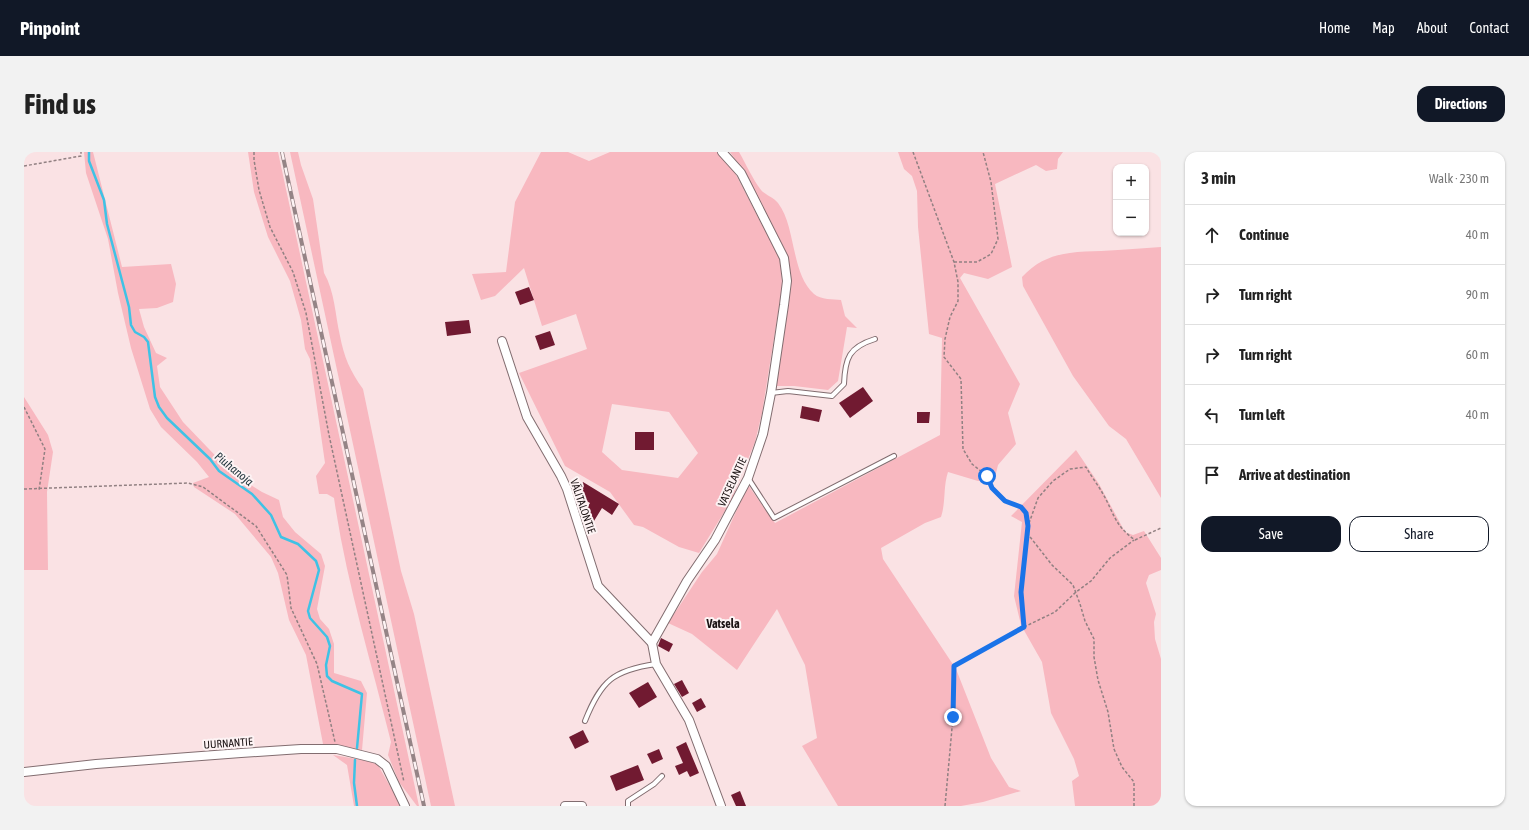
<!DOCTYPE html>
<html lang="en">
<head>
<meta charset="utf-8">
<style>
	:root { --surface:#fff; --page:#f2f2f2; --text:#222; --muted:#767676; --line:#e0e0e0; --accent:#111827 }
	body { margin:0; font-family:"Asap Condensed",sans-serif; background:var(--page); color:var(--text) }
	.controls { position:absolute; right:12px; top:12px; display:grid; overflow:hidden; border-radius:8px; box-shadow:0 1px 3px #0004 }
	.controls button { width:36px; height:36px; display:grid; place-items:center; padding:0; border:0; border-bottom:1px solid var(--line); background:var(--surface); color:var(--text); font:20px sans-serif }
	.stop { position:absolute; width:12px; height:12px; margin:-9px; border:3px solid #1a73e8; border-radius:50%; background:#fff }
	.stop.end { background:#1a73e8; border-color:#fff; box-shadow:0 1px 4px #0008 }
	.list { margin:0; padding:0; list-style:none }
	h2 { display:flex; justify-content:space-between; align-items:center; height:52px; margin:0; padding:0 16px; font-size:17px }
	h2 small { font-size:13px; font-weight:400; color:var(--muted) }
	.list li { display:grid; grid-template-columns:26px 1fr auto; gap:12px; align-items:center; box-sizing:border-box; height:60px; padding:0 16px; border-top:1px solid var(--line) }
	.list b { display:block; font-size:15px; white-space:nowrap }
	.list em { font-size:13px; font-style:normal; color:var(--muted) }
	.actions { display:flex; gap:8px; padding:12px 16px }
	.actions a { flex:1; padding:9px 0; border:1px solid var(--accent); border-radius:12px; text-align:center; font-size:14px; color:var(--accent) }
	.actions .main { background:var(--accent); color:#fff }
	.icon { flex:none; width:22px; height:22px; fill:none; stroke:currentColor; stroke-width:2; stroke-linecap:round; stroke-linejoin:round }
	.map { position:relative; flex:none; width:1137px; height:654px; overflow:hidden; border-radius:12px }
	header { display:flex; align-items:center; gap:24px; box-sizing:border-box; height:56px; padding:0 20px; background:var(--accent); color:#fff }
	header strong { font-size:19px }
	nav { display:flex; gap:22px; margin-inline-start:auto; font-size:14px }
	.intro { display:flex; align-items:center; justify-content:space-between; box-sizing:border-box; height:96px; padding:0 24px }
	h1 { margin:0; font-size:28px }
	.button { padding:10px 18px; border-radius:12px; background:var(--accent); color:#fff; font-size:14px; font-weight:700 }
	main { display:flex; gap:24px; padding:0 24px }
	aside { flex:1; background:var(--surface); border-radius:12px; box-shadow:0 1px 3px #0004 }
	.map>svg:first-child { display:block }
</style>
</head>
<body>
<header>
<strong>Pinpoint</strong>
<nav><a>Home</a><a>Map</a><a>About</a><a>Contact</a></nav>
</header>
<div class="intro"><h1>Find us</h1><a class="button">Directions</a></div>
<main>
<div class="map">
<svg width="1137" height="654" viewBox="0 0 1137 654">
	<rect width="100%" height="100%" fill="#fae2e4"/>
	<!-- green -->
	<g fill="#f8b8c0" fill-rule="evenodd">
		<polygon points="60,0 69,0 98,115 147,112 152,132 149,150 133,156 115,157 120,175 132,201 143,206 133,214 136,235 159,270 208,321 238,340 255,348 259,365 271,380 297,402 301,414 293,457 296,467 305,477 310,492 310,521 337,529 343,541 338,598 299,592 282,503 265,468 254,421 247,405 211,362 170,335 169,331 185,325 173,310 137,275 126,257 107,196 94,141 84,87 62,21"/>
		<path d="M 224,0 L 254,0 L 395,654 L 393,654 L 375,630 L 364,603 L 367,590 C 347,509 322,429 310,346 L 303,342 L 295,342 L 292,324 L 301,311 L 286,207 L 281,197 L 277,168 L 266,129 L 244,85 L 230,40 Z"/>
		<path d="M 266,0 L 274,0 L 277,13 L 289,47 L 300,121 C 311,140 311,163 316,184 C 320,205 326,219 339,237 L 377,419 L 390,462 L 431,654 L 407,654 Z"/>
		<path d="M 517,0 L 544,0 L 565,9 L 586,0 L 694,0 L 709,17 L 757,109 L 758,136 L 738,261 L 731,290 L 707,349 L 675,401 L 655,395 L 619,375 L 610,373 L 586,340 L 541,314 L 495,221 L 563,197 L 552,162 L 518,174 L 500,116 L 471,144 L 457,148 L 448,122 L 482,120 L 491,50 ZM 588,252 L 645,260 L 674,301 L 654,326 L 598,318 L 578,300 Z"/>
		<path d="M 706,0 L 715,0 C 722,12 728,26 737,38 C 741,43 749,45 754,51 C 772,74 767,122 790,142 C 797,148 809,147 817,148 L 821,164 L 833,176 L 823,175 L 814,229 L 804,238 L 770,234 L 751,234 L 767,134 L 766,120 L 764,107 L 715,13 Z"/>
		<path d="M 874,0 L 1039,0 L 1034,7 L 1033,17 L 1022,19 L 1012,13 L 971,32 L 988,115 L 964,127 L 940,121 L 936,126 L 996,232 L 984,261 L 992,292 L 974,313 L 970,329 L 954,329 L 924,320 C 919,335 922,350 917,365 L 901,371 L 857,396 L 859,407 L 932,517 L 967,606 L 985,635 L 997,639 L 959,650 L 937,654 L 814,654 L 778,594 L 793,586 L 781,513 L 753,457 L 713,518 L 668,482 L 644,471 L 678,420 L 693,402 L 724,333 L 751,371 L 916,283 L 918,186 L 905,182 L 894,75 L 893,39 L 888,24 L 880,17 Z"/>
		<path d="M 1137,95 L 1137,346 L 1102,287 L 1085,274 L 1049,224 L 999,134 L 998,125 C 1026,95 1057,101 1094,98 C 1109,97 1123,96 1137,95 Z"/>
		<polygon points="0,245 24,283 29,300 23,340 24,418 0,418"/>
		<polygon points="1052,298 1075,332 1101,380 1109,383 1120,379 1137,406 1137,418 1125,423 1122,431 1132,462 1130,470 1131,487 1137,507 1137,654 1051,654 1048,629 1055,624 1050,607 1027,561 1018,510 997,473 990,444 998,370 987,364"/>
		<polygon points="309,603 345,609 354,613 377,654 330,654 323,613"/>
	</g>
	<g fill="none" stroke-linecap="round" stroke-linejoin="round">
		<!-- stream -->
		<g stroke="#3fc2e5" stroke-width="2.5">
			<polyline points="65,0 65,9 80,48 83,72 105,155 107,173 111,180 120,185 124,190 131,245 135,255 143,266 186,307 195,319 228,342 247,363 257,385 274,392 292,409 295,418 284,459 286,466 303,485 306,494 302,513 303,524 308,529 338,542 333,596"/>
			<polyline points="331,608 330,631 333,654"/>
		</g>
	</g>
	<!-- building -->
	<g fill="#711a31">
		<polygon points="505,135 510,148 496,153 491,140"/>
		<polygon points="445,168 447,181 423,184 421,170"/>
		<polygon points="526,179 531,193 516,198 511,184"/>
		<polygon points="839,235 849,249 826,266 815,251"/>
		<polygon points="778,254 798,258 795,270 776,266"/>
		<polygon points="893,260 906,260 905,271 893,271"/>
		<rect x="611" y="280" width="19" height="18"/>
		<polygon points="559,330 595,352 588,363 578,356 570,369 559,362 566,351 551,342"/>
		<polygon points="637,486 649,492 645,500 634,494"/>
		<polygon points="658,528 665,541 658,545 650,532"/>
		<polygon points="624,530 633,545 615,556 605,541"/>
		<polygon points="677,546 682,555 673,560 668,551"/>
		<polygon points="559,578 565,590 551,597 545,585"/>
		<polygon points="662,590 675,621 666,625 663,619 655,623 651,614 659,611 652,595"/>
		<polygon points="635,597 639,607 628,612 623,602"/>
		<polygon points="614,613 620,628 592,639 586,624"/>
		<polygon points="716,639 722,654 712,654 707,643"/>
	</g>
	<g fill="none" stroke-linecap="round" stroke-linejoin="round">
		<defs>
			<g id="service">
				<path d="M 747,241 L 764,239 L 808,244 L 820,232 C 821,206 825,195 851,187"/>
				<polyline points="724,326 750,366 870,304"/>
				<path d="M 561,569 C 577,529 589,518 632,512"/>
				<polyline points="604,654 604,649 630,632 638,624"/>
			</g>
			<g id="minor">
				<polyline points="478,189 503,265 537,324 543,337 574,434 628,491"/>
				<polyline points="0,620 72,612 217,601 277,597 313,597 353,607 362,614 381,654"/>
				<polyline points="541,654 558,654"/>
				<polyline points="697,654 665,568 632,512 628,491 663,429 691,388 724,326 739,282 747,241 760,153 763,129 760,106 717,21 698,0"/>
			</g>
		</defs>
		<!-- service casing -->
		<use href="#service" stroke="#826d70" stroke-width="6"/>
		<!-- minor casing -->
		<use href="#minor" stroke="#826d70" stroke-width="10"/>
		<!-- path -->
		<g stroke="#918082" stroke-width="1.5" stroke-dasharray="3 2" stroke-linecap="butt">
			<polyline points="230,0 230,8 235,38 246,75 269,120 282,161 305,283 380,630"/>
			<polyline points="889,0 930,110 934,130 934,149 926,165 921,187 920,205 937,227 939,297 948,312 963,324 968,336 981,349 997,355 1002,361 1003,372"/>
			<polyline points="0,14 57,4 57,0"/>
			<polyline points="930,110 953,110 967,102 974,87 967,30 959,0"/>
			<polyline points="0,255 21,297 15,338"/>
			<polyline points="0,337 164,331 179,335 232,374 263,423 267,456 293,512 311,590"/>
			<polyline points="1003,381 1028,413 1049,433 1056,452 1061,469 1070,487 1070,505 1074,528 1084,560 1090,597 1098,615 1110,630 1110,654"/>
			<polyline points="1000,475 1031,460 1052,440 1067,429 1086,406 1110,388"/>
			<path d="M 921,654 L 929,565 L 930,514 L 1000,475 L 997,440 L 1004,374 L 1014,346 L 1029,329 L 1046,317 L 1062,315 C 1067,324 1074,333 1079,342 C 1090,361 1090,373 1111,388 L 1137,376"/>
		</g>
		<!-- service -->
		<use href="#service" stroke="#fff" stroke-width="4"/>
		<!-- minor -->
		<use href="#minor" stroke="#fff" stroke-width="8"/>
		<defs>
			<polyline id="rail" points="258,0 400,654"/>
		</defs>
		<!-- rail casing -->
		<use href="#rail" stroke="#958486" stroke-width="4"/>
		<!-- rail -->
		<use href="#rail" stroke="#fdf3f4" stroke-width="2.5" stroke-dasharray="8" stroke-linecap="butt"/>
	</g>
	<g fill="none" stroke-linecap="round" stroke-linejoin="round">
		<!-- route -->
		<polyline stroke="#1a73e8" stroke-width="5" points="929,565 930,514 1000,475 997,440 1004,374 1002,361 997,355 981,349 968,336 963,324"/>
	</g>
	<g text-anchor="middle" stroke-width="4" stroke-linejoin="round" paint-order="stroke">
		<!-- street labels -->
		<g font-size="11" fill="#1b1314" stroke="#fdf3f4">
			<text transform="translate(708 330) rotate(-65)" y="4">VATSELANTIE</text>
			<text transform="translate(559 354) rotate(71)" y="4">VÄLITALONTIE</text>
			<text transform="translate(204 591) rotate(-4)" y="4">UURNANTIE</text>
		</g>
		<!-- water labels -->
		<g font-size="12" font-style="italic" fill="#1f343b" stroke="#fdf3f4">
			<text transform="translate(210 317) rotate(39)" y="4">Piuhanoja</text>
		</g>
		<!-- neighbourhood labels -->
		<g font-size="12" font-weight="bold" fill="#1b1314" stroke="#fdf3f4">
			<text x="699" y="476">Vatsela</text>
		</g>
	</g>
</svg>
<div class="controls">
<button>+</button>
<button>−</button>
</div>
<div class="stop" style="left:963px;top:324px"></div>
<div class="stop end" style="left:929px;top:565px"></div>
</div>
<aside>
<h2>3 min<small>Walk · 230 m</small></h2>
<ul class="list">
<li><svg class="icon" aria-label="ahead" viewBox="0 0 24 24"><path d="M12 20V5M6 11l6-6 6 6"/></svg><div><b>Continue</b></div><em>40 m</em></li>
<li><svg class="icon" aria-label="right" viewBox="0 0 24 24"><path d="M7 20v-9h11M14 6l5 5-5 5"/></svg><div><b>Turn right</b></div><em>90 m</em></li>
<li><svg class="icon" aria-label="right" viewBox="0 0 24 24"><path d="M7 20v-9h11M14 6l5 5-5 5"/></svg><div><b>Turn right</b></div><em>60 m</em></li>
<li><svg class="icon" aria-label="left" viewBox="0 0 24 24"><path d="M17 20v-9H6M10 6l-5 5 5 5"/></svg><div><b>Turn left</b></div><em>40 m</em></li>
<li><svg class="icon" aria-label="arrive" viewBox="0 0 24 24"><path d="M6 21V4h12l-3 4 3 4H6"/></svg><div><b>Arrive at destination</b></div></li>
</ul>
<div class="actions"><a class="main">Save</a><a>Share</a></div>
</aside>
</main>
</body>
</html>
